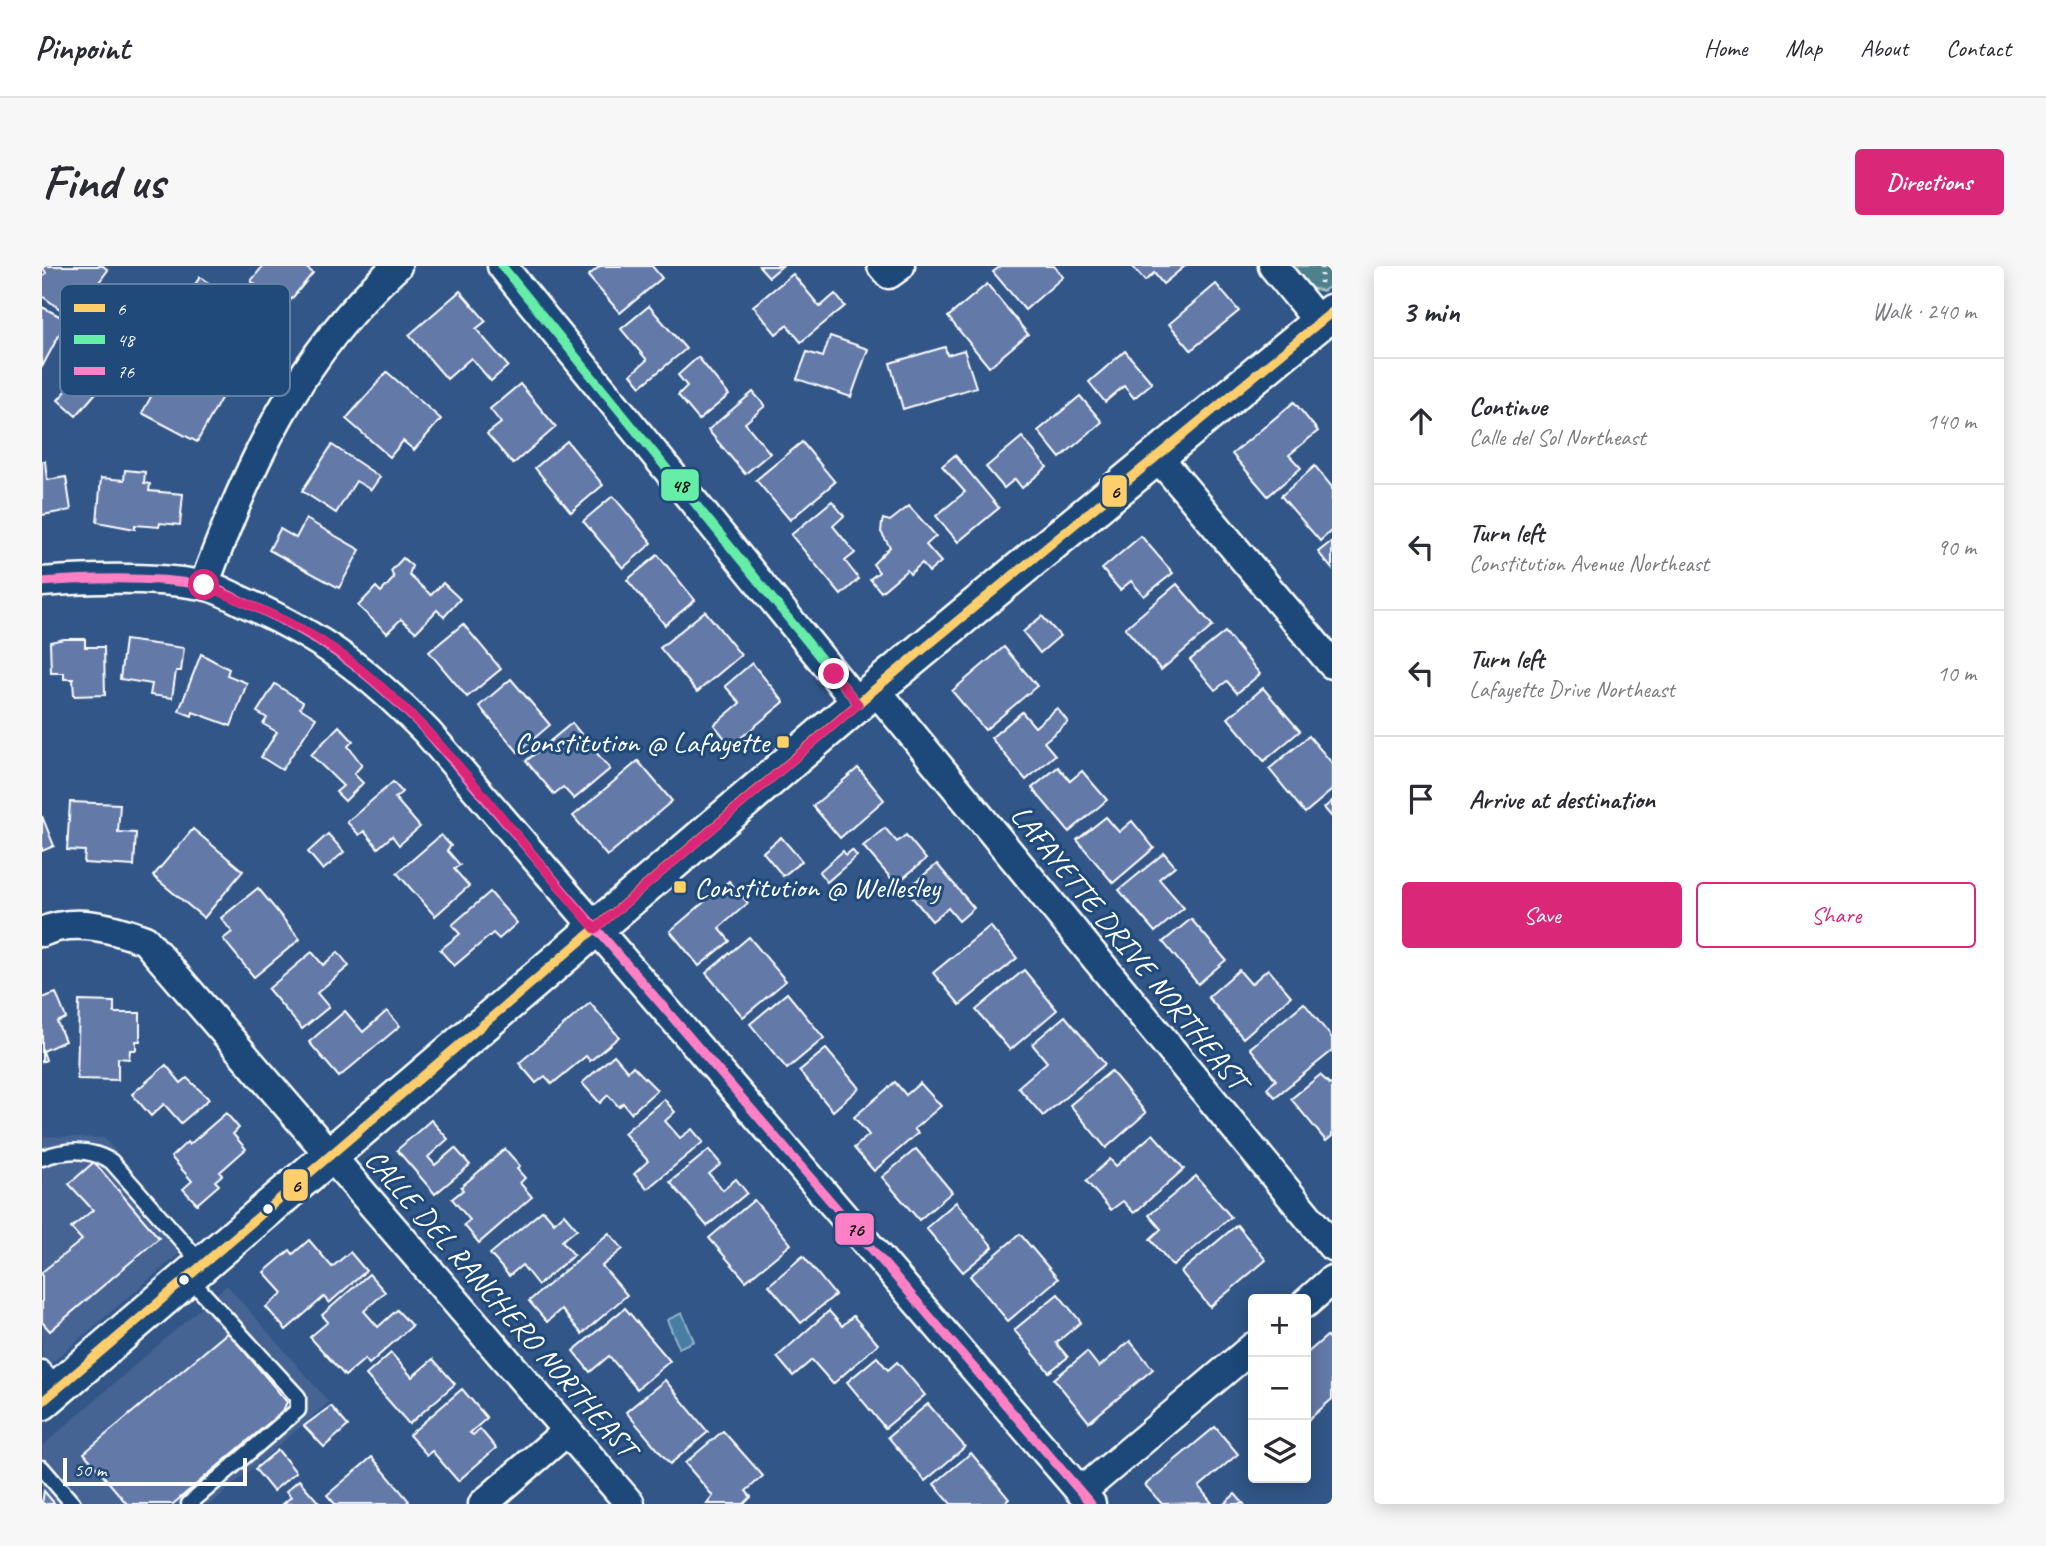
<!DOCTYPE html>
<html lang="en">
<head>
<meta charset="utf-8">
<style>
	:root { --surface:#fff; --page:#f7f7f7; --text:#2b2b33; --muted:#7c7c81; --line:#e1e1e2; --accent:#db2777 }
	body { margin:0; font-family:Caveat,sans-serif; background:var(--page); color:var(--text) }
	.controls { position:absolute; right:21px; bottom:21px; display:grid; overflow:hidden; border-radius:7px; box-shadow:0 4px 18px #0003 }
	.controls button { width:63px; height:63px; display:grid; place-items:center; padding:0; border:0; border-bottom:2px solid var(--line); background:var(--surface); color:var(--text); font:35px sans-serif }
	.scale { position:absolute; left:21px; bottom:18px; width:184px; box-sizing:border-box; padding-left:7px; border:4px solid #fff; border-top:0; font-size:19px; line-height:24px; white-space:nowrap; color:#fff; -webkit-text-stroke:5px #1f4a7a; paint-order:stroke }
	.stop { position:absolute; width:21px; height:21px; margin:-16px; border:5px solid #db2777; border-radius:50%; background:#fff }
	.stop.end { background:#db2777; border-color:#fff; box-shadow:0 2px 7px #0008 }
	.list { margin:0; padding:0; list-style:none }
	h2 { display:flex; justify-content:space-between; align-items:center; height:91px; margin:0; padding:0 28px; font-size:30px }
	h2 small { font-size:23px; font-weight:400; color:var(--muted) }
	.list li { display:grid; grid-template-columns:46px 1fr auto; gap:21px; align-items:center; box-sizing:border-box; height:126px; padding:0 28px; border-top:2px solid var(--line) }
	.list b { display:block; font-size:26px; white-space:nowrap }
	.list p { margin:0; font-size:23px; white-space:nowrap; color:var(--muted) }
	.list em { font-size:23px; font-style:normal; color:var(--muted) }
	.actions { display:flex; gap:14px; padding:21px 28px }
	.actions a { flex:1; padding:16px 0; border:2px solid var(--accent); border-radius:7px; text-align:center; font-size:24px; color:var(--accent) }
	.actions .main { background:var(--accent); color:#fff }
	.icon { flex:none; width:38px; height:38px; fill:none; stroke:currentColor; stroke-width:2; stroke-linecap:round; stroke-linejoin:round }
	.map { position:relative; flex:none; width:1290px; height:1238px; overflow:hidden; border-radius:7px }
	header { display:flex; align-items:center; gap:42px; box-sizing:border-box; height:98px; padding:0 35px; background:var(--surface); border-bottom:2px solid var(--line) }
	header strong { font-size:33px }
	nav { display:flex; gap:38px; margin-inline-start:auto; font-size:24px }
	.intro { display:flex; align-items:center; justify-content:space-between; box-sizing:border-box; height:168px; padding:0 42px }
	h1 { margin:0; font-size:49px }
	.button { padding:18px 32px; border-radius:7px; background:var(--accent); color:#fff; font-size:24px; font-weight:700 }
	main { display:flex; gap:42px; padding:0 42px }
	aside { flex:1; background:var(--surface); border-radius:7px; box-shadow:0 4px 18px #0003 }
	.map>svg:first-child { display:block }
</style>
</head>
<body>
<header>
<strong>Pinpoint</strong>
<nav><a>Home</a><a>Map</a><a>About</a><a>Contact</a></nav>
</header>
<div class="intro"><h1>Find us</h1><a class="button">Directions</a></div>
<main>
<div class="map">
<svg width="1290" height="1238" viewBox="0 0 1290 1238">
	<rect width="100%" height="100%" fill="#315687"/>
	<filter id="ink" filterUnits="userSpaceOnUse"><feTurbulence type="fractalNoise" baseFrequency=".0143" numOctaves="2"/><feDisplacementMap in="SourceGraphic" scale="14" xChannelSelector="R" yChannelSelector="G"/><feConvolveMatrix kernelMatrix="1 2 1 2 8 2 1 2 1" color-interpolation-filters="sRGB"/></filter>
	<g filter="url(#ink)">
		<!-- built -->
		<g fill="#446393">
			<polygon points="0,870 62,872 151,976 0,1105"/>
			<polygon points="185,1019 287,1136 169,1238 0,1238 0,1180"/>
		</g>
		<!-- green -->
		<polygon fill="#50818c" stroke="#a8c0c6" stroke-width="2" points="1251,0 1290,0 1290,19 1281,25 1269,22"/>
		<!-- water -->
		<polygon fill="#487ea4" stroke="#91b2c8" stroke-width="2" points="640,1047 652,1075 637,1082 625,1054"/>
		<!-- building -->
		<g fill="#6379a8" stroke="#fff" stroke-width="2">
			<polygon points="0,0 61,0 66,4 43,35 30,25 18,43 0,30 0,12 4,7"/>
			<polygon points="221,0 262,0 271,7 242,42 209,15"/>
			<polygon points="558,0 610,0 620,12 578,47 546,10"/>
			<polygon points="717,0 740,0 727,11"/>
			<polygon points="959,0 1012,0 1021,11 983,44 951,6"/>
			<polygon points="1090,0 1143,0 1121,18 1112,7 1103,15"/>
			<polygon points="751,8 778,41 793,28 803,40 759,76 745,59 734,68 711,40"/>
			<polygon points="158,11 219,53 212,64 219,68 203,91 207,94 199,106 175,89 181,82 169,73 173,68 158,58 169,36 150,23"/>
			<polygon points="945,18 986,68 947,101 906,51"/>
			<polygon points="1174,18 1197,45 1149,84 1127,58"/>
			<polygon points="418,25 444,55 434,63 466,100 449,115 429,92 405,113 367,69"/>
			<polygon points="607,40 644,83 599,120 589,108 605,94 579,63"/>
			<polygon points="0,41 25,54 0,101"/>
			<polygon points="788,70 826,83 809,131 755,113 765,86 781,91"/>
			<polygon points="903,81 905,89 922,84 934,121 861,143 848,97"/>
			<polygon points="1083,85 1110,117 1092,132 1082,120 1063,136 1047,116"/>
			<polygon points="656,91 687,129 657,154 636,129 645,120 636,109"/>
			<polygon points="127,98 182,127 155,176 100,147"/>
			<polygon points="41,106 59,121 34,150 16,134"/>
			<polygon points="345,106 399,153 372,184 361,175 348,191 304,153"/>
			<polygon points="478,118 514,161 471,198 445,168 459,157 448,143"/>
			<polygon points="711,126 723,140 703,157 728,187 703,208 666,164"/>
			<polygon points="1038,130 1060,156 1018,192 996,165"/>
			<polygon points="1252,136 1276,165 1247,189 1259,202 1226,230 1190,188"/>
			<polygon points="980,171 1005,201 980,222 973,213 962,222 944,201"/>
			<polygon points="525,175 561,219 529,246 493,202"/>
			<polygon points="760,176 793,216 748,254 714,214"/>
			<polygon points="290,179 338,211 329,224 314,215 294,247 260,225"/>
			<polygon points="913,189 957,242 916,276 894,250 923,226 900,200"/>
			<polygon points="0,195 3,195 5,214 24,211 29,244 0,249"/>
			<polygon points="1273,200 1290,221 1290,264 1278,275 1239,230"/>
			<polygon points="83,204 103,206 102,217 108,218 107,225 141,228 138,259 118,257 117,261 93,259 93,263 55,256 59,212 82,214"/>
			<polygon points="571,230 610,277 581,302 541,255"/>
			<polygon points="790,235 802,250 791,260 813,287 803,295 817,313 799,329 749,269"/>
			<polygon points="867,240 894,270 884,279 899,296 887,306 880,297 868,308 865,304 839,326 828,313 837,306 831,298 848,281 839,266 840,257 841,253 848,255"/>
			<polygon points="264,253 318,284 297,322 227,284 238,263 254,272"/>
			<polygon points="1099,270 1131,307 1102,330 1089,315 1078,324 1060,303"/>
			<polygon points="1290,275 1290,303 1276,286"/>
			<polygon points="616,289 653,334 623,359 585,314"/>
			<polygon points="361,292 370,300 367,309 389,329 401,317 418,333 402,351 395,344 374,366 359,353 345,367 316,340 334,321 339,326 352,312 349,305"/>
			<polygon points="1135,318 1171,360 1119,404 1083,362"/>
			<polygon points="663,345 699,389 655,426 618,382"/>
			<polygon points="1000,350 1018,370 998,387 981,366"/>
			<polygon points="421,358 459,403 425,431 387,386"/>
			<polygon points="1183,366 1218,408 1195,427 1185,415 1173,424 1148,394"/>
			<polygon points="22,373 43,373 43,381 62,381 63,429 32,430 31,413 22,413 22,407 9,407 8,376"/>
			<polygon points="83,374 142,382 139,405 134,405 130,432 108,429 110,418 78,413"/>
			<polygon points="962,381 995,420 943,464 910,425"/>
			<polygon points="159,388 187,403 185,409 205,417 189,460 151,446 150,450 137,445"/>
			<polygon points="710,397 742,436 689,480 672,459 698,437 683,420"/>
			<polygon points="469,413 508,459 476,486 437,440"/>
			<polygon points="233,418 261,436 258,442 274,452 240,504 219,491 235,466 221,458 225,452 215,446"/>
			<polygon points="1221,422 1258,465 1222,495 1186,452"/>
			<polygon points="1015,442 1026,456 1002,476 1013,489 984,514 949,472 980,446 993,461"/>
			<polygon points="530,457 568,503 532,533 521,521 512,528 484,495"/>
			<polygon points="297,460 311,475 306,480 320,499 312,508 321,517 303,535 294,526 301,520 269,489"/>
			<polygon points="1267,470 1290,497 1290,524 1263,547 1227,503"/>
			<polygon points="596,495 630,535 565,590 531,550"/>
			<polygon points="1016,501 1028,515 1040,505 1065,534 1027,566 990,522"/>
			<polygon points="816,502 842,534 798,572 771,540"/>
			<polygon points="351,516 360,526 353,532 378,561 357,579 350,570 336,582 322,565 317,569 305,556"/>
			<polygon points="1290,535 1290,551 1282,542"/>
			<polygon points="28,536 78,538 76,566 94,567 92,600 42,597 43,585 25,584"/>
			<polygon points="0,550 12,580 0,585"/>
			<polygon points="1064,551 1077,566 1090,555 1112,582 1071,617 1035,574"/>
			<polygon points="843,562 855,576 864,569 884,593 854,618 821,580"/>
			<polygon points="151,563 201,605 162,652 111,610"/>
			<polygon points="286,568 302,586 281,604 266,586"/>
			<polygon points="399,569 409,580 405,584 418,599 412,603 427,620 393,650 355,607"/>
			<polygon points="739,571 760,595 741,610 721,586"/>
			<polygon points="810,584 815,590 785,616 777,606 801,585 804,589"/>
			<polygon points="1122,587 1133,600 1117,613 1142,642 1113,666 1077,624"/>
			<polygon points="895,598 932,642 917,655 906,642 890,655 864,624"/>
			<polygon points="687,615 706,637 677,662 688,675 657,700 628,665"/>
			<polygon points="216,622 258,673 212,711 181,673 190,666 179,652"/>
			<polygon points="448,626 475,657 457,673 451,667 412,700 398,684 418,668 410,659"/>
			<polygon points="1149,653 1184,694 1156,718 1121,676"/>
			<polygon points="948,660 975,692 918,739 891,707"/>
			<polygon points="707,671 744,715 701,751 664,707"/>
			<polygon points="270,686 281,699 296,686 307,700 275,727 287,741 260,763 226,723"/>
			<polygon points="1226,703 1249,730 1201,772 1166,731 1197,704 1209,718"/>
			<polygon points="982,704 1015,744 968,784 934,744"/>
			<polygon points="14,727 24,752 15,756 23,775 1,785 4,794 0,796 0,732"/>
			<polygon points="745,727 782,772 745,803 708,758"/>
			<polygon points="37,735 72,736 72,747 98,747 98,775 94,775 94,784 88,784 87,793 76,792 76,814 35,813"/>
			<polygon points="548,737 577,771 548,795 544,790 510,818 503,810 494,817 477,797"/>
			<polygon points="1262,737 1290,772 1290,785 1233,831 1225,822 1234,814 1208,782"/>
			<polygon points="303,745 321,766 345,745 358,760 297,811 267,776"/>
			<polygon points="1023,750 1063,798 1001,850 976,821 1005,796 990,778"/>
			<polygon points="784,783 817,822 791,845 757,805"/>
			<polygon points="572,789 586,805 591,800 615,824 589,847 581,837 577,841 566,829 558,837 540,817"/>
			<polygon points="124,799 139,817 145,812 167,833 139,857 122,838 109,850 90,828"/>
			<polygon points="1069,805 1104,847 1064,882 1028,839"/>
			<polygon points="1278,809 1290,820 1290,870 1284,875 1249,833"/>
			<polygon points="853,816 864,829 878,817 899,840 872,863 876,867 832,905 812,882 827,869 812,851"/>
			<polygon points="622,833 633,846 623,855 638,872 650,863 661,876 605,923 592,908 606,895 582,867"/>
			<polygon points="184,847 197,862 191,868 204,883 178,906 180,909 173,915 177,919 155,938 141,923 150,915 129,891 145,876 147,879"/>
			<polygon points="389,854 406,873 386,891 393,899 413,882 428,899 393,928 355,884"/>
			<polygon points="1111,868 1142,903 1092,947 1081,935 1069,944 1044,915 1068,893 1074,900"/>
			<polygon points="463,883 478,900 475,903 483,912 478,917 490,931 437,977 422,959 428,954 410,933 421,924 419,921"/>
			<polygon points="874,883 910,926 877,954 840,911"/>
			<polygon points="667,884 679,898 667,908 681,924 694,913 705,927 665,960 628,916"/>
			<polygon points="52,896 117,972 8,1065 0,1056 0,1006 40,974 29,962 51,944 27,918"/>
			<polygon points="1154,910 1189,951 1131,1000 1108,973 1119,963 1107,949"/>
			<polygon points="712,934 749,978 704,1015 667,972"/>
			<polygon points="914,936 951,981 921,1006 884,962"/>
			<polygon points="501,944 512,957 522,948 535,963 520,975 532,989 496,1019 480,999 467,1010 448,988"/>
			<polygon points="1195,959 1224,994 1168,1041 1139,1006"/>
			<polygon points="567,967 581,983 560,1000 585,1029 540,1068 519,1043 505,1056 487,1035"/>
			<polygon points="978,968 1016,1013 966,1055 928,1010"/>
			<polygon points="267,974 290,1001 308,986 324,1005 287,1037 282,1031 244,1064 224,1041 241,1027 222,1006 248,984 251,988"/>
			<polygon points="761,990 793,1029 759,1057 727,1019"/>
			<polygon points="327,1008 343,1026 322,1045 336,1061 355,1044 370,1060 327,1098 323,1093 303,1110 268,1071 286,1056 280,1049"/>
			<polygon points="1016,1028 1039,1056 1014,1077 1026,1091 1007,1106 972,1064"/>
			<polygon points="583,1042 628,1095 595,1123 567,1090 548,1106 531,1085"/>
			<polygon points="787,1045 800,1060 811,1050 836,1078 791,1118 770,1094 751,1110 735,1091"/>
			<polygon points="186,1066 245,1136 241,1145 131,1238 85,1238 42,1187"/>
			<polygon points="1285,1070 1290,1076 1290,1133 1264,1156 1264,1088"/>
			<polygon points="1088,1075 1111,1103 1047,1156 1012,1113 1045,1086 1057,1101"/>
			<polygon points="349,1087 370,1111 391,1093 413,1118 367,1158 324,1109"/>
			<polygon points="835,1091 846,1104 855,1096 883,1129 843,1162 805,1116"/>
			<polygon points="623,1114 666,1166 628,1198 584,1146"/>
			<polygon points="420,1123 445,1152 428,1167 431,1169 438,1163 454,1182 416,1215 390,1185 385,1189 367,1169"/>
			<polygon points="886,1138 923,1181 883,1215 846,1171"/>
			<polygon points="289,1140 306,1160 282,1181 262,1160"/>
			<polygon points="1173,1161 1196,1188 1157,1221 1170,1237 1120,1238 1103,1219"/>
			<polygon points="681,1165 721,1210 704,1225 709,1231 702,1238 665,1238 671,1230 643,1197"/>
			<polygon points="236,1184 254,1206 231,1225 213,1203"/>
			<polygon points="929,1187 967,1233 961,1238 909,1238 892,1218"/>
			<polygon points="330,1191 367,1235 363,1238 293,1238 285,1229"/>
			<polygon points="257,1214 278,1238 241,1238 249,1231 244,1225"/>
			<polygon points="2,1225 13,1238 0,1238"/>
			<polygon points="1193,1228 1202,1238 1182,1238"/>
		</g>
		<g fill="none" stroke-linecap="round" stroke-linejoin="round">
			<defs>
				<g id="service">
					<path d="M 0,892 C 24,883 46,882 69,895 L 161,999"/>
					<polyline points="147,1012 256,1131 256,1144 147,1238"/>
					<polyline points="0,1102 17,1122"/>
					<polyline points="0,1202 31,1238"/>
				</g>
				<g id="minor">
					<polyline points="460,0 816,438"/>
					<polyline points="840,0 847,8 858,0"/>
					<polyline points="1231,0 1277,56"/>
					<polyline points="1116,191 1290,398"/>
					<path d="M 0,316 C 52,312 108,310 160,319 C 175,321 191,331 204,337 C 282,372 326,406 385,466 L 1049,1238"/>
					<path d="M 162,319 C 206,199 258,87 355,0"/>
					<polyline points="833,423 1290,980"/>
					<path d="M 0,666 C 33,651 71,662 103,674 L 588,1238"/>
					<polyline points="1264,1037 1290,1014"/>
					<polyline points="1039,1226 1211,1081"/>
					<polyline points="441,1238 525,1165"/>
				</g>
				<polyline id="tertiary" points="0,1136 833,423 1290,46"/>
			</defs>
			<!-- service casing -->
			<use href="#service" stroke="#fff" stroke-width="19"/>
			<!-- minor casing -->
			<use href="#minor" stroke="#fff" stroke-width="33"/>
			<!-- tertiary casing -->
			<use href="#tertiary" stroke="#fff" stroke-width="40"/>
			<!-- path -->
			<polyline stroke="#fff" stroke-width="4.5" stroke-dasharray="2 5" stroke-linecap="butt" points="1279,17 1280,0"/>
			<!-- service -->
			<use href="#service" stroke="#1f4a7a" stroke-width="14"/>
			<!-- minor -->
			<use href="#minor" stroke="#1f4a7a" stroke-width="28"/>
			<!-- tertiary -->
			<use href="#tertiary" stroke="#1f4a7a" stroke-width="35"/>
			<defs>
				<polyline id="bus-1" points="0,1136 833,423 1290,46"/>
				<polyline id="bus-2" points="460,0 816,438"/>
				<path id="bus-3" d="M 0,316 C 52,312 108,310 160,319 C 175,321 191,331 204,337 C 282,372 326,406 385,466 L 1049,1238"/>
			</defs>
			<!-- bus-1 casing -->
			<use href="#bus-1" stroke="#1f4a7a" stroke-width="14"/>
			<!-- bus-2 casing -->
			<use href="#bus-2" stroke="#1f4a7a" stroke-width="14"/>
			<!-- bus-3 casing -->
			<use href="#bus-3" stroke="#1f4a7a" stroke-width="14"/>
			<!-- bus-1 -->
			<use href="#bus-1" stroke="#fece6d" stroke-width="9"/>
			<!-- bus-2 -->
			<use href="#bus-2" stroke="#66eda8" stroke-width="9"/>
			<!-- bus-3 -->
			<use href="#bus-3" stroke="#ff80c5" stroke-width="9"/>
		</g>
	</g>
	<g fill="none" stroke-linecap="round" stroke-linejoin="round" filter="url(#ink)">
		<!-- route -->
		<path stroke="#db2777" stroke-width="9" d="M 162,319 C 207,339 256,357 296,386 C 396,458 471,570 553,663 L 816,438 L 792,408"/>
	</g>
	<!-- markers -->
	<g fill="#ffd166" stroke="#1f4a7a" stroke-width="2.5">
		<rect x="734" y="469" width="14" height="14" rx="3.5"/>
		<rect x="631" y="614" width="14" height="14" rx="3.5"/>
	</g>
	<g fill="#fff" stroke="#1f4a7a" stroke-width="2.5">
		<circle cx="226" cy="943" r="6"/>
		<circle cx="142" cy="1014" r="6"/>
	</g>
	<g text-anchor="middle" stroke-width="6" stroke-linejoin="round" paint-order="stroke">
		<!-- poi labels -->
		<g font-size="30" fill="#fff" stroke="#1f4a7a" text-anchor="end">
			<text x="727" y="486">Constitution @ Lafayette</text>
			<text x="652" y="631" text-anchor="start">Constitution @ Wellesley</text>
		</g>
		<!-- street labels -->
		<g font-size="30" fill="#fff" stroke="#1f4a7a">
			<text transform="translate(1087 681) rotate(51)" y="10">LAFAYETTE DRIVE NORTHEAST</text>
			<text transform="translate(459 1037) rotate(49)" y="10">CALLE DEL RANCHERO NORTHEAST</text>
		</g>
	</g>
	<!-- legend -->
	<rect x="18" y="18" width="230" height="112" rx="10" fill="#1f4a7a" stroke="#6280a2" stroke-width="2"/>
	<rect x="32" y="38" width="31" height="8" fill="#fece6d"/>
	<rect x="32" y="69" width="31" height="9" fill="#66eda8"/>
	<rect x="32" y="101" width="31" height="8" fill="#ff80c5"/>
	<g font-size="19" fill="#fff">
		<text x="75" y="49">6</text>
		<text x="75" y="80">48</text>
		<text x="75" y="112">76</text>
	</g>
	<g stroke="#1f4a7a" stroke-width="2.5">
		<rect x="618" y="202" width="40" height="34" rx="7" fill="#66eda8"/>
		<rect x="1059" y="208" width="27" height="34" rx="7" fill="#fece6d"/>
		<rect x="240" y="902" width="27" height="34" rx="7" fill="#fece6d"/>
		<rect x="792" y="946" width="41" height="34" rx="7" fill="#ff80c5"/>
	</g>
	<g font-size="19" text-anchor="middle" font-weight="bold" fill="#111">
		<text x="638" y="226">48</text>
		<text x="1073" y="232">6</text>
		<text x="254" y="926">6</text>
		<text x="813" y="970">76</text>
	</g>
</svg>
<div class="controls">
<button>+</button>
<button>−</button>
<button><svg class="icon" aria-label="layers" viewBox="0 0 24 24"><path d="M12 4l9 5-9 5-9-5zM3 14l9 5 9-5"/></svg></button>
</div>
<div class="scale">50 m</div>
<div class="stop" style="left:162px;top:319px"></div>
<div class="stop end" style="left:792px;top:408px"></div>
</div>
<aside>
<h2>3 min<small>Walk · 240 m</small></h2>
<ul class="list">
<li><svg class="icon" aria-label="ahead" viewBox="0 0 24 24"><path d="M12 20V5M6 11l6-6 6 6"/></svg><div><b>Continue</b><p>Calle del Sol Northeast</p></div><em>140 m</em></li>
<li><svg class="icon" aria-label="left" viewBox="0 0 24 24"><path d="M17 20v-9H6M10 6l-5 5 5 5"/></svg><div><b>Turn left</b><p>Constitution Avenue Northeast</p></div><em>90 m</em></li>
<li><svg class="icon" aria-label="left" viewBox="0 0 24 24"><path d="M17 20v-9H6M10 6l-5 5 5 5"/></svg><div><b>Turn left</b><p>Lafayette Drive Northeast</p></div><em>10 m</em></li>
<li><svg class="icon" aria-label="arrive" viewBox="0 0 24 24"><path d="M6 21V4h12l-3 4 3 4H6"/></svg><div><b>Arrive at destination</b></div></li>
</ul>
<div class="actions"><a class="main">Save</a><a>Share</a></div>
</aside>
</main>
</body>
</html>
